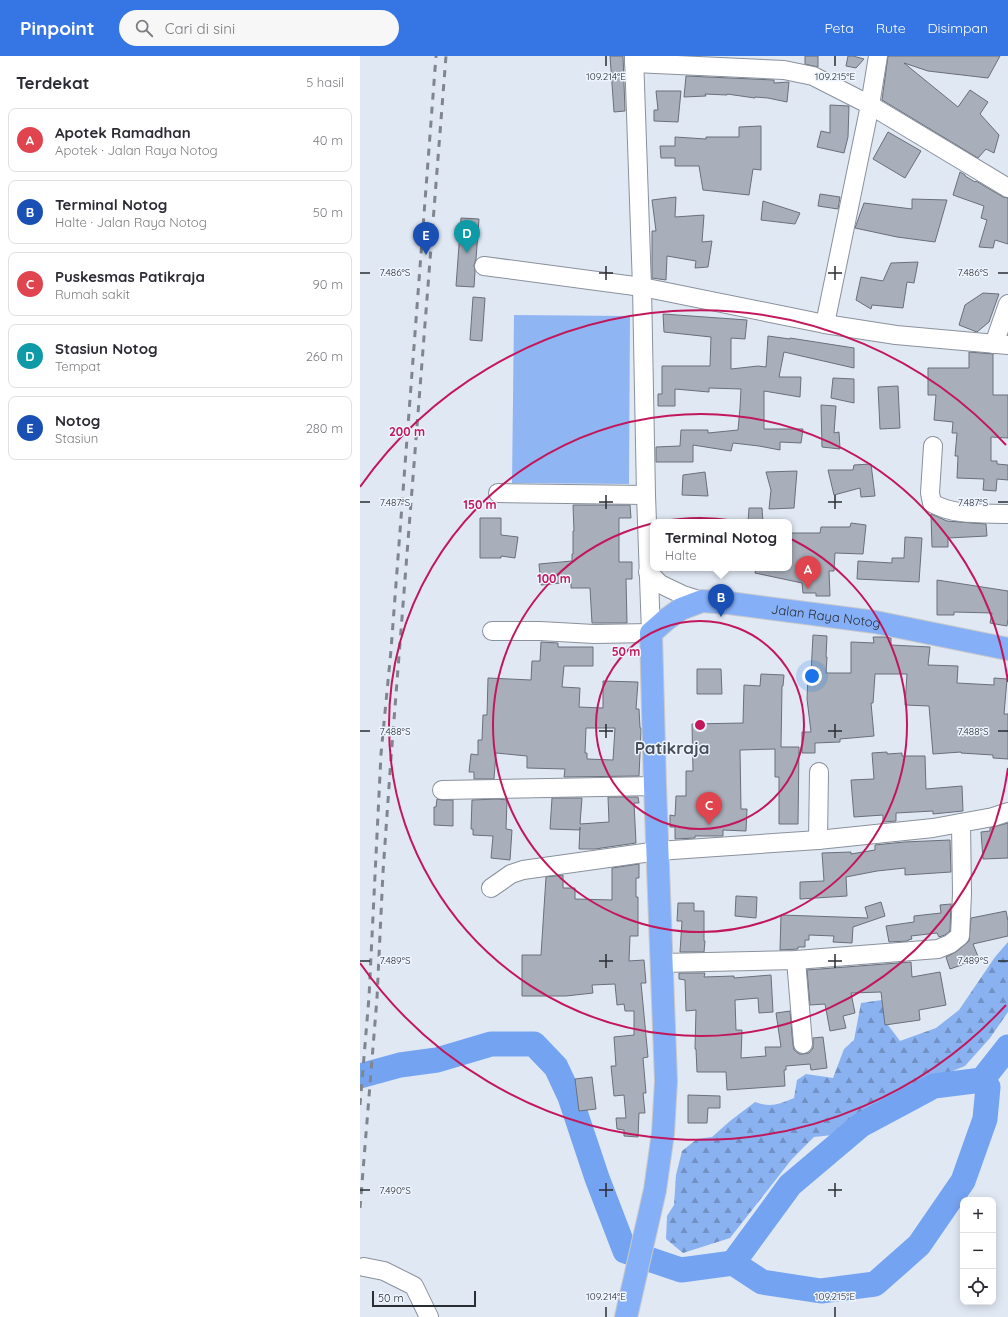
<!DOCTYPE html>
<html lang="id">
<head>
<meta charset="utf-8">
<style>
	:root { --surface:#fff; --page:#f7f7f7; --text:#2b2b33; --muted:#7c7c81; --line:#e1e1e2; --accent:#3676e4 }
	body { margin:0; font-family:Quicksand,sans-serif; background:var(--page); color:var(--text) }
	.controls { position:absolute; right:12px; bottom:12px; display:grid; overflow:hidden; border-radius:8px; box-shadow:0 2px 10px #0003 }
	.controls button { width:36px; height:36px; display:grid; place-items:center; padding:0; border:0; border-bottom:1px solid var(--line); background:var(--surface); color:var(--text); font:20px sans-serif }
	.scale { position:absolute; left:12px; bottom:10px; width:104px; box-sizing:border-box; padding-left:4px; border:2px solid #2a2d32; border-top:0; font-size:11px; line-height:14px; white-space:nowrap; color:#2a2d32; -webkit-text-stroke:3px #eff5ff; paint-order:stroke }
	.you { position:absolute; left:452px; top:620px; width:14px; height:14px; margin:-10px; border:3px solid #fff; border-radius:50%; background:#1a73e8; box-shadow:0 0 0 6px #1a73e833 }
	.badge { display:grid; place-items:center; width:26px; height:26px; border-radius:50%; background:var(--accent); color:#fff; font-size:13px; font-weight:700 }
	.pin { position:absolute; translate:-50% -33px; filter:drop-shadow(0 1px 2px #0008) }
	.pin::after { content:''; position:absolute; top:21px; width:14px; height:12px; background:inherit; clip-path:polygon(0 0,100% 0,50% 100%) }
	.popup { position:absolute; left:290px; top:463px; width:142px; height:52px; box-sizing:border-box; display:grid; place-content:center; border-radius:8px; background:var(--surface); filter:drop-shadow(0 1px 3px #0005); font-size:13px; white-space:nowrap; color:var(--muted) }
	.popup b { font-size:15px; color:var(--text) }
	.popup::after { content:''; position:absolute; left:50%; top:100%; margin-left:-8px; border:8px solid transparent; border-top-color:var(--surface) }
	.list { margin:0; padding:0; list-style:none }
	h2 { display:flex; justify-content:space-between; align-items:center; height:52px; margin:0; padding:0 16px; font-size:17px }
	h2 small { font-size:13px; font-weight:400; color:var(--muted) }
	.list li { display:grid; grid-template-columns:26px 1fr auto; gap:12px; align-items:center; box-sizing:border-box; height:64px; margin:0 8px 8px; padding:0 8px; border:1px solid var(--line); border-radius:8px }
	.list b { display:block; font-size:15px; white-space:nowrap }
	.list p { margin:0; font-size:13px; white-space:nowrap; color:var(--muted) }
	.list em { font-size:13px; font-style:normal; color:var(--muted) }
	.icon { flex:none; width:22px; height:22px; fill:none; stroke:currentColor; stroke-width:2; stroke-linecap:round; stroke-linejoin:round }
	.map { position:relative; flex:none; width:648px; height:1261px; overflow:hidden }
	header { display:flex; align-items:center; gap:24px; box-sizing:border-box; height:56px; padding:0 20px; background:var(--accent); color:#fff }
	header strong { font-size:19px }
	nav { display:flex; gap:22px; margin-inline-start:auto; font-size:14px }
	.search { width:280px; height:36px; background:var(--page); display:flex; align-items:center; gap:10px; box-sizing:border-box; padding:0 14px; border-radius:22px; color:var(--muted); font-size:15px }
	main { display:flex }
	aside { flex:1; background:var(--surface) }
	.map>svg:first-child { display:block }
</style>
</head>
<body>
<header>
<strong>Pinpoint</strong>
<div class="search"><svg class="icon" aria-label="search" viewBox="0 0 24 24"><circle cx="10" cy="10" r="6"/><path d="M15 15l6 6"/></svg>Cari di sini</div>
<nav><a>Peta</a><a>Rute</a><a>Disimpan</a></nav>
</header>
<main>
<aside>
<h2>Terdekat<small>5 hasil</small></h2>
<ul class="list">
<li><span class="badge" style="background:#e0444e">A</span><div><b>Apotek Ramadhan</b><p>Apotek · Jalan Raya Notog</p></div><em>40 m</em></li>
<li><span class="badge" style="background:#1a4fb4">B</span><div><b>Terminal Notog</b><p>Halte · Jalan Raya Notog</p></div><em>50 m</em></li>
<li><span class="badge" style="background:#e0444e">C</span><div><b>Puskesmas Patikraja</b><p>Rumah sakit</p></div><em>90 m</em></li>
<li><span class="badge" style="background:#0f9aa8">D</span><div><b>Stasiun Notog</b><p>Tempat</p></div><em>260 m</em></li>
<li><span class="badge" style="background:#1a4fb4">E</span><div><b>Notog</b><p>Stasiun</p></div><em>280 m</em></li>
</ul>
</aside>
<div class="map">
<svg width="648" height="1261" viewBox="0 0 648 1261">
	<defs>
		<pattern id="forest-firs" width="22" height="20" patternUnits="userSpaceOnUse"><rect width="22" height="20" fill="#8ab1f0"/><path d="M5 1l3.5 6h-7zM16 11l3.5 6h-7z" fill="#7190c3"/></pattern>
	</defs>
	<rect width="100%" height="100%" fill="#e0e8f4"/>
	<!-- grass -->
	<polygon fill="#90b5f3" points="154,259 270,260 269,428 152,427"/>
	<!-- forest -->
	<path fill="url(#forest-firs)" d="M 648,886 L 648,956 L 630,982 L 605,1010 L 570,1024 L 503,1060 L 473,1079 L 454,1081 L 432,1103 L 370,1182 L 323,1197 L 306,1183 L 307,1160 L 314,1149 L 316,1119 L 322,1095 L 337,1083 L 352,1081 L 370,1065 L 395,1046 C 411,1052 419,1048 434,1042 L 437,1024 L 446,1018 L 473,1022 L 484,993 L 494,984 L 501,947 L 522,944 L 525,965 L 540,985 L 576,972 L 599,954 L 635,901 Z"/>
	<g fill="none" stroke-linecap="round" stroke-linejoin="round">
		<!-- river -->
		<g stroke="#74a3f2" stroke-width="25">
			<polyline points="0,1020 40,1009 77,1004 131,988 174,988 196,1011 210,1041 237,1122 265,1195 321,1214 373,1207 430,1129 501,1069 574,1030 622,1024 648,991"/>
			<polyline points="373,1207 402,1226 461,1235 515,1228 559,1189 603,1125 625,1063 628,1031 622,1024"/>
		</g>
	</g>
	<!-- building -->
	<g fill="#a8afba" stroke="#6a707b" fill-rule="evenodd">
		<polygon points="250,0 263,0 265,55 254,56"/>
		<polygon points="445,0 458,0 458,11 445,8"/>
		<polygon points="488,0 493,0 504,3 496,12 486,10"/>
		<polygon points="528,0 640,0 628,22 568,15 544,7 598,51 610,34 628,46 620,58 639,79 634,97 626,93 618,102 522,44"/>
		<polygon points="326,20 414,24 414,27 429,26 427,46 408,42 395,41 395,42 367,38 367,39 345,38 346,40 324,41"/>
		<polygon points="296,35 321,35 318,66 294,65 294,54 298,54"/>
		<polygon points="470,49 489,50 488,81 484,97 457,91 461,75 470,77"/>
		<polygon points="401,70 401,114 393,113 389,139 343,134 339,110 315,110 315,102 301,102 300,90 315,90 315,81 346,83 346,81 379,81 379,71"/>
		<polygon points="528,76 561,95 545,122 513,103"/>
		<polygon points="600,116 605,119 605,120 615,126 616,125 643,141 648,142 648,188 635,184 633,192 619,191 627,164 621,162 624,150 593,139"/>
		<polygon points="460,138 480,141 478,153 458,150"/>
		<polygon points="316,141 315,161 344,159 342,186 352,185 348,211 335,212 336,205 307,200 306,224 292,222 292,175 296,175 292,144"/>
		<polygon points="552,143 587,144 575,186 537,181 495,172 504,147 552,153"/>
		<polygon points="403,145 440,157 435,168 401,164"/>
		<polygon points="101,162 119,163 116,203 114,209 115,215 114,231 96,230"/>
		<polygon points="558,206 554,227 547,226 543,252 512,249 511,253 496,244 501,221 523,225 531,207"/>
		<polygon points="623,237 639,238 629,266 617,276 599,269 605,249"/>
		<polygon points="113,241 125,242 122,285 110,284"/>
		<polygon points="303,258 387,264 385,283 371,282 371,313 398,310 406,311 408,280 430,283 430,282 494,292 494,312 424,296 419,321 441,321 440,341 404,335 404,373 443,373 441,387 420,386 420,394 399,390 373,387 371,395 333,389 333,406 296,406 296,391 320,390 321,374 348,374 348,377 378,374 380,352 381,333 349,332 349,336 315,333 315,350 298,350 298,338 302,338 302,310 350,310 351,281 304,276"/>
		<polygon points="609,296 633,298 633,339 648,339 648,382 631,381 631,405 637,405 637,408 648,409 648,424 637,423 636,435 623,434 624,423 597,422 598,400 595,400 597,377 592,377 593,366 574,364 576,339 568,339 568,312 609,312"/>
		<polygon points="473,322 494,323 494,347 471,342"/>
		<polygon points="538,330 540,372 520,373 518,331"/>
		<polygon points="461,349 476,350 474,377 479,376 480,393 462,391"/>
		<polygon points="511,408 515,440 501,441 500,432 474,439 468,414 493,414 494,409"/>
		<polygon points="437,415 434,452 409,453 411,434 406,416"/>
		<polygon points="345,416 348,440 322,439 323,419"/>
		<polygon points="213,449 270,449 271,462 259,462 259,506 272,506 272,523 266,523 267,567 232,567 230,532 211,532 211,526 181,529 179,508 212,505 212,498 213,498 213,475 214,475"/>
		<polygon points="389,452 402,452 403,466 388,466"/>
		<polygon points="571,458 587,465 626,468 627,480 588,482 588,491 572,491"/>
		<polygon points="120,462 141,462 141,479 158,481 155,502 141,500 141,502 120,502"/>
		<polygon points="491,467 506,469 503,498 475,497 474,515 469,515 470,540 456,540 456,537 443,537 442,527 395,517 396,512 429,512 429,477 460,477 461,471 490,471"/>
		<polygon points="545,481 562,482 559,526 497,523 498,505 532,507 532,502 544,502"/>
		<polygon points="577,524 648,535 648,562 647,570 630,567 632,557 594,556 594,559 577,559"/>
		<polygon points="453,579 467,580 466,601 467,601 466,617 491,617 491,586 514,587 513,581 525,581 531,582 531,589 570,591 568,609 598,610 597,627 634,629 634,622 647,623 644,658 648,658 648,703 633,702 633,699 601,697 601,696 573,698 569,650 545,649 547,618 515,618 513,647 511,647 514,680 480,683 480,686 455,687 455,697 442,697 442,676 451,676 447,643 448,618 451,618"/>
		<path d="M 181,586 L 198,587 L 198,591 L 233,591 L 233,610 L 204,610 L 202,631 L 220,632 L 219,651 L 243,652 L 243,625 L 278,626 L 276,653 L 279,653 L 280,672 L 281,672 L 281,675 L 279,720 L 204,721 L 205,713 L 167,712 L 167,700 L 136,697 L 134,723 L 114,723 L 114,716 L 109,716 L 111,698 L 118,699 L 118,684 L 122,684 L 123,659 L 127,659 L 128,622 L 171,624 L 172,605 L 180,605 ZM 226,672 L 255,672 L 253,704 L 227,703 L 227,697 L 225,697 Z"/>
		<polygon points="337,613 361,613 362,638 337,638"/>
		<polygon points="401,618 424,619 423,630 422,630 421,691 439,691 438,768 419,768 419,721 415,721 415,693 380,694 381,753 387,753 386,775 363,774 363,780 335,780 335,782 315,783 315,771 310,771 310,759 315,760 316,740 326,740 326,715 333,715 332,668 383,667 384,629 400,630"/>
		<polygon points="527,696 527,698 542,697 542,700 565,700 566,733 602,730 603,755 573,758 573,755 536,757 536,765 523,766 523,759 494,761 491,724 514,723 512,697"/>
		<polygon points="248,741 278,741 279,747 274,747 276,787 235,793 219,793 220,771 220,774 190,773 192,742 222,742 220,768 249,766"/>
		<polygon points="77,743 82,744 93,744 93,770 74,769 74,751 76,751"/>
		<polygon points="137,743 147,744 146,773 152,774 150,804 131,802 133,780 113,779 113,773 111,773 112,744"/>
		<polygon points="648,767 648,802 623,803 621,776 630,775 630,772"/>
		<polygon points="590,784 591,816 545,819 545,812 517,815 486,821 487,840 440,843 440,826 464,825 462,797 491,796 491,798 515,794 515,789 544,786"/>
		<polygon points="279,808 279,822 276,822 276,841 278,841 278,880 270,880 269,905 284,904 286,927 281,927 288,1001 283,1002 286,1037 283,1037 285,1057 279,1057 278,1081 264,1080 264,1074 257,1073 256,1062 266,1062 264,1039 254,1040 251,1010 256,1010 254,981 274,979 274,955 265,955 264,948 257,949 255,928 232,929 233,937 206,940 162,940 162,899 181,899 186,821 203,819 203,832 215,832 215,843 252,844 252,812"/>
		<polygon points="376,840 397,841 396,862 375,860"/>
		<polygon points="521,846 525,860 493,871 492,887 473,886 474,880 449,879 449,884 445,884 445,891 438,891 438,893 420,894 421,859 508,862 505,851"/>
		<polygon points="318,847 334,847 334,855 344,855 344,885 345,885 344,896 320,896 322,865 317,865"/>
		<polygon points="591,848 590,875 585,879 579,881 577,877 551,880 552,883 548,884 548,885 529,886 526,870 554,866 554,860 581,857 580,849"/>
		<polygon points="646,855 648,865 648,880 613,888 619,903 590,913 586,901 596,896 609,885 611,862"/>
		<polygon points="551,906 552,921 580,916 586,949 559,954 560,964 525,969 521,936 491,937 495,957 483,960 486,972 470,975 465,948 450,949 447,914"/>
		<polygon points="319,917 345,917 344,921 374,920 374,922 411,919 413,956 399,957 398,942 375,944 376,974 382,974 381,1002 406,1000 405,991 421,991 416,957 430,955 433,989 434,994 439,998 443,998 449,997 453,992 453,982 463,981 467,1012 451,1014 450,1008 426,1010 426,1014 424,1014 425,1030 367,1034 366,1016 337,1016 336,993 335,993 336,954 326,955 325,924 319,923"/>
		<polygon points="232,1021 236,1053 219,1055 215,1023"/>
		<polygon points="328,1039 360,1040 360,1052 348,1052 347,1067 328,1067"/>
	</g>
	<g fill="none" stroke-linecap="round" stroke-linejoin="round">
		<defs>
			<g id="minor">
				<polyline points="274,0 282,231 286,439 291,577"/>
				<polyline points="274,7 424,14 453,20 510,49 648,132"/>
				<polyline points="124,210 282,231 465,268 536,279 648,289"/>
				<polyline points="465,268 510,49 518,0"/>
				<polyline points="634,288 648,248"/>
				<path d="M 573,390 L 570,437 L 572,447 C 594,460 623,457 648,458"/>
				<polyline points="138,437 286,439"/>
				<polyline points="288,516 300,528 323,539 342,545"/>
				<polyline points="132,575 180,575 234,578 291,577"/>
				<polyline points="82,734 295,730"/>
				<polyline points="458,784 459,716"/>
				<polyline points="131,832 151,818 163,814 298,795 458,784 573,772 633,761 648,756"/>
				<polyline points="436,904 443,988"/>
				<polyline points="302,907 436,904 578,893 590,888 600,880 602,838 601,767"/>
				<polyline points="4,1211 24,1215 54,1230 69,1261"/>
			</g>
			<g id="highway">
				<path id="s1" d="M 266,1261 L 295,1134 L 303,1077 L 306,1025 L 295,730 L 291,577 L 307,563 L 321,553 L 342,545 L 369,547 L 515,566 L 648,593"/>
			</g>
		</defs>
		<!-- minor casing -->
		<use href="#minor" stroke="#8a919c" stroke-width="20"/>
		<!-- highway casing -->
		<use href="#highway" stroke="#c8c8ca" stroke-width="24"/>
		<!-- minor -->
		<use href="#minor" stroke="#fff" stroke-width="18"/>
		<!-- highway -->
		<use href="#highway" stroke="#85b0f8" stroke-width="22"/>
		<!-- rail -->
		<g stroke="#80868e" stroke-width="3" stroke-dasharray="7 7" stroke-linecap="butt">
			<polyline points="0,1049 9,941 21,698 31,594 76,0"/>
			<polyline points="0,1152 17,942 23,816 31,702 86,0"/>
		</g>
	</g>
	<!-- ticks -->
	<path fill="none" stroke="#2a2d32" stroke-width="1.5" d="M 246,0 L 246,10M 475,0 L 475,10M 246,210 L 246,224M 475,210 L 475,224M 0,217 L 10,217M 239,217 L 253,217M 468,217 L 482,217M 638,217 L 648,217M 246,439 L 246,453M 475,439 L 475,453M 0,446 L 10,446M 239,446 L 253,446M 468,446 L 482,446M 638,446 L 648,446M 246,668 L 246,682M 475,668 L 475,682M 0,675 L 10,675M 239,675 L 253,675M 468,675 L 482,675M 638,675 L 648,675M 246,898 L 246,912M 475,898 L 475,912M 0,905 L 10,905M 239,905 L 253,905M 468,905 L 482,905M 638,905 L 648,905M 246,1127 L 246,1141M 475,1127 L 475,1141M 0,1134 L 10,1134M 239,1134 L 253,1134M 468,1134 L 482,1134M 246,1251 L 246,1261M 475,1251 L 475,1261"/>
	<!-- distance rings -->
	<g fill="none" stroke="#c2185b" stroke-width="2">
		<circle cx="340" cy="669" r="104"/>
		<circle cx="340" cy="669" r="207"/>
		<path d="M648 712A311 311 0 1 1 648 626"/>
		<path d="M646 949A415 415 0 0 1 0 907M0 431A415 415 0 0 1 646 389"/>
	</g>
	<g text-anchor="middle" stroke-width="3" stroke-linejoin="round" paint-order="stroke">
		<!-- street labels -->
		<g font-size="13" fill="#2a2d32" stroke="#eff5ff">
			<text dy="5" stroke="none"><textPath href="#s1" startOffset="874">Jalan Raya Notog</textPath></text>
		</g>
		<!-- district labels -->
		<g font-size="17" font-weight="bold" fill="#484e58" stroke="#eff5ff">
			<text x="312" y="698">Patikraja</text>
		</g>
	</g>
	<g font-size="10" text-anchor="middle" fill="#2a2d32" stroke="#eff5ff" stroke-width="3" stroke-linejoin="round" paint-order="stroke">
		<text x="246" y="24">109.214°E</text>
		<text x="475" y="24">109.215°E</text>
		<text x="35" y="220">7.486°S</text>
		<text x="613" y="220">7.486°S</text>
		<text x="35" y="450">7.487°S</text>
		<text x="613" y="450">7.487°S</text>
		<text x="35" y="679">7.488°S</text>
		<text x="613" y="679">7.488°S</text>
		<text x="35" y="908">7.489°S</text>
		<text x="613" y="908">7.489°S</text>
		<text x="35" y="1138">7.490°S</text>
		<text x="246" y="1244">109.214°E</text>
		<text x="475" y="1244">109.215°E</text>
	</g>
	<circle cx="340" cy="669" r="6" fill="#c2185b" stroke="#eff5ff" stroke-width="2"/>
	<g font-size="12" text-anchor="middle" font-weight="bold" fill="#c2185b" stroke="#eff5ff" stroke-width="3" stroke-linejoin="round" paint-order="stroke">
		<text x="47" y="380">200 m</text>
		<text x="120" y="453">150 m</text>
		<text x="194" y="527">100 m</text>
		<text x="266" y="600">50 m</text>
	</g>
</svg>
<div class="controls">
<button>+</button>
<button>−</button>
<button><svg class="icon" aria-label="locate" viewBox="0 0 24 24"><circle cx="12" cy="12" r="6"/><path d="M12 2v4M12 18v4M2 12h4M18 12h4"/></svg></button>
</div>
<div class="scale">50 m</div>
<div class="you"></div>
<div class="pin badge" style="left:448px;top:533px;background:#e0444e">A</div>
<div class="pin badge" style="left:361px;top:561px;background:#1a4fb4">B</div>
<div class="popup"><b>Terminal Notog</b>Halte</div>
<div class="pin badge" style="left:349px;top:769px;background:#e0444e">C</div>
<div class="pin badge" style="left:107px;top:197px;background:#0f9aa8">D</div>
<div class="pin badge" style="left:66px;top:199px;background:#1a4fb4">E</div>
</div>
</main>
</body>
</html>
